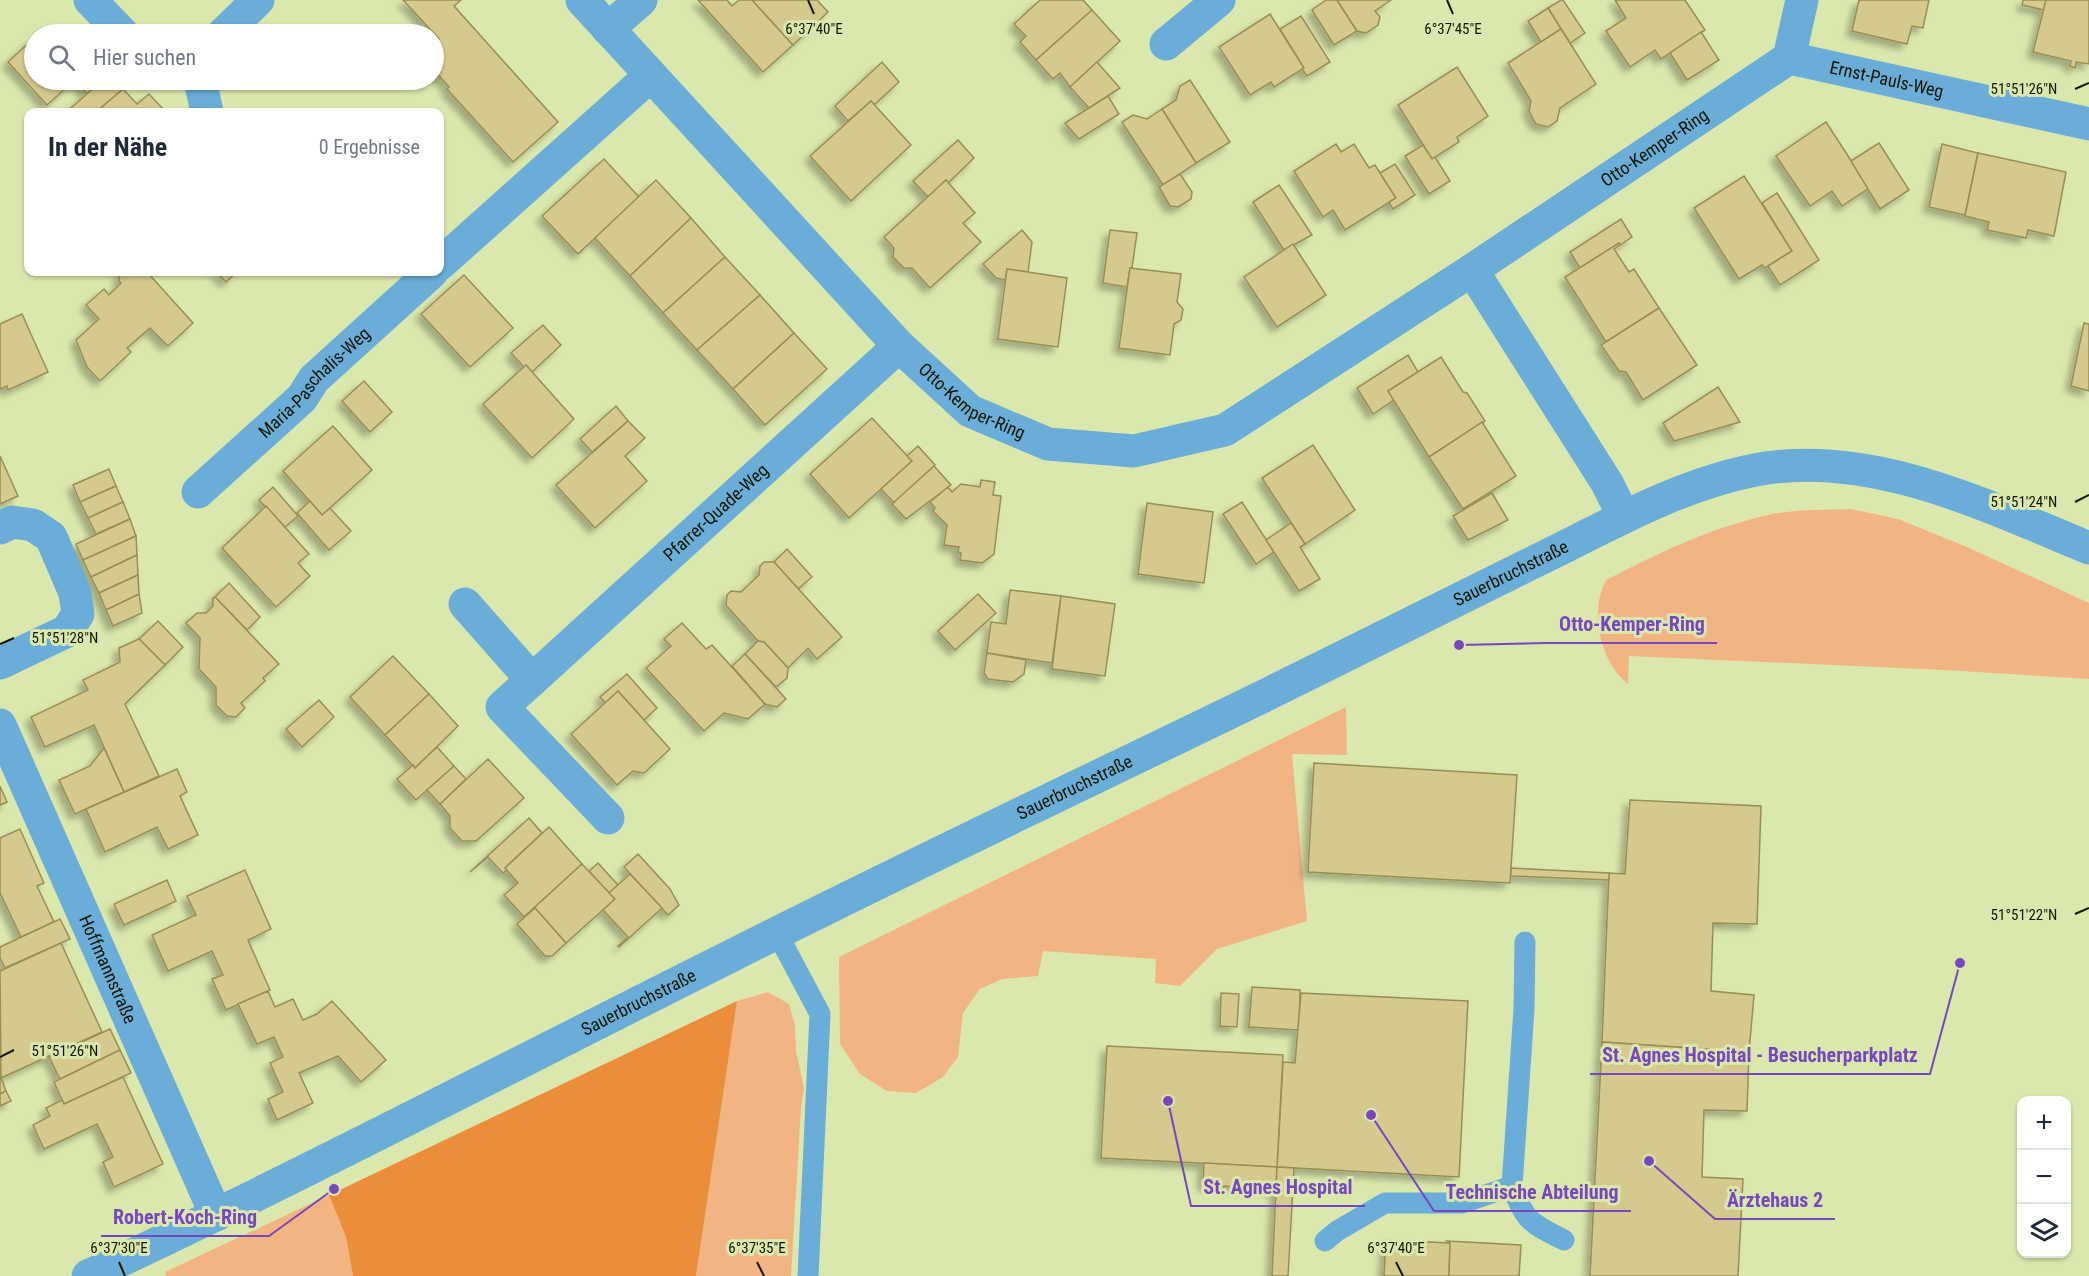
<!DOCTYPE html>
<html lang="de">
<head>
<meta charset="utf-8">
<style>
	:root { --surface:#fff; --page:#f2f2f3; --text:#1f2937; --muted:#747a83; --line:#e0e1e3 }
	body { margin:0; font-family:"Roboto Condensed",sans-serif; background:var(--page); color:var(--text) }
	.controls { position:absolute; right:18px; bottom:18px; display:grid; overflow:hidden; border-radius:12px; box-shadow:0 2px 4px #0004 }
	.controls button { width:54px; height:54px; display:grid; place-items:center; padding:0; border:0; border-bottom:2px solid var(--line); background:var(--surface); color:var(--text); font:30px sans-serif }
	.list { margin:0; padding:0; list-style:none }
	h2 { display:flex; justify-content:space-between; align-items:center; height:78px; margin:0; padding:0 24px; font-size:26px }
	h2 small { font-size:20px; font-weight:400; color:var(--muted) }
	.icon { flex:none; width:33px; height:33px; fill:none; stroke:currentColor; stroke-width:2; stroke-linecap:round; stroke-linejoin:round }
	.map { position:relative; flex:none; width:2089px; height:1276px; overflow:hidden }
	.search { position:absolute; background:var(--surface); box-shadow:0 2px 4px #0004; left:24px; top:24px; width:420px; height:66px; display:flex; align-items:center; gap:15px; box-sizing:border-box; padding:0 21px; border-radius:33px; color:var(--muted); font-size:22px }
	.panel { position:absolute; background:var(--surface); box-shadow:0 2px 4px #0004; left:24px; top:108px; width:420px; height:168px; border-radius:12px }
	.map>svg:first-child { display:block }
</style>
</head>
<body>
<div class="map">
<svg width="2089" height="1276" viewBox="0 0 2089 1276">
	<defs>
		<filter id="shadow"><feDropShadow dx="-5.5" dy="5.5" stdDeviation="3" flood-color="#0004"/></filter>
	</defs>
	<rect width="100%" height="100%" fill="#dbe8ad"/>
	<!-- green -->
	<g fill="#f3b484">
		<path d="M 1851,509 L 1898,519 L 1967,547 L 2089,603 L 2089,679 L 1944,670 L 1629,656 L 1628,684 C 1600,662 1589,612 1606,580 C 1657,554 1708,529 1764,516 C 1792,509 1822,510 1851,509 Z"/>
		<polygon points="1346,707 1347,755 1292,754 1307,921 1217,949 1180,986 1155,983 1156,959 1043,951 1038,976 1002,979 980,989 963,1013 958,1057 943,1077 916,1093 887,1091 860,1074 840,1044 839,957"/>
		<polygon points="768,992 789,1004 795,1025 796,1051 804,1088 801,1108 791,1276 696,1276 737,1001"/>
		<polygon points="329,1195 346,1237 353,1276 166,1276 165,1272"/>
	</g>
	<!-- forest -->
	<polygon fill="#eb8d3a" points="737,1001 696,1276 353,1276 346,1237 329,1195"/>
	<!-- building -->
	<g fill="#d5c98e" stroke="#998e54" stroke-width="1.5" filter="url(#shadow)">
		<polygon points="403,0 461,0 454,6 558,122 513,162 447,89 449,87 434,70 434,44 439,39"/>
		<polygon points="698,0 727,0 732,6 739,0 752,0 793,45 763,72"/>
		<polygon points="752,0 817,0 828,12 793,45"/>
		<polygon points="1040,0 1083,0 1092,10 1036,60 1020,42 1026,36 1014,24"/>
		<polygon points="1326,0 1337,0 1357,31 1334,45 1312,10"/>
		<polygon points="1337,0 1391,0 1375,11 1380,17 1378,25 1366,33 1357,31"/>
		<polygon points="1561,0 1563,0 1585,33 1570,43 1548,8"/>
		<polygon points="1615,0 1685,0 1705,30 1661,59 1655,50 1630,67 1606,31 1626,18"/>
		<polygon points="1859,0 1929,0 1923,28 1912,26 1907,44 1852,31"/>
		<polygon points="2023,0 2046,0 2044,10 2022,5"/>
		<polygon points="2046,0 2089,0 2089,64 2076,62 2075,68 2070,66 2071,61 2033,52"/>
		<polygon points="1548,8 1561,29 1541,42 1528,21"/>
		<polygon points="1092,10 1120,41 1070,87 1060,73 1053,79 1036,60"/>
		<polygon points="1270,14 1304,68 1274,87 1271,82 1250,95 1219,47"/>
		<polygon points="1301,16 1330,62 1307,76 1302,69 1304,68 1280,29"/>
		<polygon points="46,27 52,34 38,34"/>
		<polygon points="1561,29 1596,84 1560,108 1557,121 1548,127 1536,124 1529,111 1531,101 1508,63"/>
		<polygon points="1701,32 1719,60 1687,80 1670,53"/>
		<polygon points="34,38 34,80 75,80 47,105 8,62"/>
		<polygon points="882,62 899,82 874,105 871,101 848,121 835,106"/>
		<polygon points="1097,62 1120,88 1089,108 1070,87"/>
		<polygon points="1457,67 1488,116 1457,137 1459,142 1432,159 1398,105"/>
		<polygon points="75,80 103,80 87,94 76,82 73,85 71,83"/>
		<polygon points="103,80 115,80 123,89 96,112 76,112 71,108"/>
		<polygon points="1190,80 1230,142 1196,163 1162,109 1176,100 1180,86"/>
		<polygon points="123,89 137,104 149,94 166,112 96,112"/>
		<polygon points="1108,96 1119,114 1079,139 1065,123"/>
		<polygon points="871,101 911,145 851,201 810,156"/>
		<polygon points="1162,109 1196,163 1163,185 1122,122 1133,115 1147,119"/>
		<polygon points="1826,122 1869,188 1842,206 1832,191 1810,206 1776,156"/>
		<polygon points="958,140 974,158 948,183 946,180 928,197 913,181"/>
		<polygon points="1879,143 1909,190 1880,209 1851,161"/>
		<polygon points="1336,144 1341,152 1354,144 1369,168 1375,165 1396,198 1345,230 1333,210 1323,217 1294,171"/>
		<polygon points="1942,144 1978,153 1965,215 1929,207"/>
		<polygon points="1423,145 1432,159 1435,157 1450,181 1429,194 1405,156"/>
		<polygon points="1978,153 2066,172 2054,236 2028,230 2026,238 1987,230 1989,222 1965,216"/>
		<polygon points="604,159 639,197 578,254 542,216"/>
		<polygon points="1395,164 1415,195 1393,209 1389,202 1396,198 1380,173"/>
		<polygon points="1180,174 1192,192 1191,199 1178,207 1170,206 1159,187"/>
		<polygon points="1744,176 1792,251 1768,266 1765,268 1762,265 1739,279 1694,208"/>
		<polygon points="656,180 691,218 630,276 595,238"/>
		<polygon points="946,180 975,213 963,223 981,242 930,288 912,268 904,268 893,257 894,248 884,237"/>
		<polygon points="1279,185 1312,235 1284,250 1253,202"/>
		<polygon points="1777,193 1819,260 1780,285 1768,266 1792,251 1762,203"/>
		<polygon points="691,218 725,257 663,313 630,276"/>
		<polygon points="1621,219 1632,237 1620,245 1619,243 1580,268 1570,252"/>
		<polygon points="1022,230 1032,242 1028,272 1007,269 1005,280 996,278 983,264"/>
		<polygon points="1110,230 1137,233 1132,268 1130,268 1127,287 1103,283"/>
		<polygon points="1619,243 1620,245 1614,249 1629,272 1634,269 1659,308 1606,342 1565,277"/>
		<polygon points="1293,244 1326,295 1277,327 1244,277"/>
		<polygon points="725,257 760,295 697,350 663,313"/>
		<polygon points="1130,268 1181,274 1177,302 1183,309 1181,320 1174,324 1170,355 1119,348"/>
		<polygon points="1007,269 1067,278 1058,347 998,339"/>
		<polygon points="120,272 147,272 193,323 168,346 150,328 127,348 131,352 100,381 87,367 76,340 99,319 86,305 104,289 109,295 121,283 119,281"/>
		<polygon points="216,272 237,272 226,282"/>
		<polygon points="464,275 513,328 470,367 421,314"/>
		<polygon points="760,295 794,333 733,389 697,350"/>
		<polygon points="1659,308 1697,365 1643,400 1626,372 1619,371 1601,345"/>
		<polygon points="22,314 48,372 8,390 7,386 0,389 0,324"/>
		<polygon points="2084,323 2089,324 2089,391 2071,386"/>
		<polygon points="543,325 561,345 532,372 526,365 524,367 511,353"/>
		<polygon points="794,333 827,369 765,425 733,389"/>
		<polygon points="1408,355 1418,372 1388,391 1394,400 1373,414 1357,388"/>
		<polygon points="1441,357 1463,392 1467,393 1485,421 1429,457 1388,391"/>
		<polygon points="526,365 574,419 532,458 483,404"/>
		<polygon points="364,381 392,412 370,432 342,401"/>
		<polygon points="1718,387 1740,422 1674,441 1663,423"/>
		<polygon points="616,406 628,421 592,452 580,439"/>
		<polygon points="872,418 912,461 849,518 810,474"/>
		<polygon points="628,421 645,438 625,456 647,481 595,528 556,485"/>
		<polygon points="1482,422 1516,476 1463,509 1429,457"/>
		<polygon points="333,426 372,470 322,515 283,471"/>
		<polygon points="1313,445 1355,510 1305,544 1262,478"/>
		<polygon points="918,446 935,465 894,503 881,489 912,461 907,456"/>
		<polygon points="0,456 18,496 0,504"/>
		<polygon points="934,466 951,485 906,519 892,504"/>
		<polygon points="109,469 116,486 80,502 73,485"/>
		<polygon points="981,480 995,482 993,495 1001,496 994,554 982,563 960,560 961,553 958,552 959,547 944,545 947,525 933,511 935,508 930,502 948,487 952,492 961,484 980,487"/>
		<polygon points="116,486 123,502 88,518 80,502"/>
		<polygon points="273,487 298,516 285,527 259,500"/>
		<polygon points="1492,493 1508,520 1468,540 1453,516"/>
		<polygon points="310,501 322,515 330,508 351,531 329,550 297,513"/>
		<polygon points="123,502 130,519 96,534 88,518"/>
		<polygon points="1242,502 1274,552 1256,564 1223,514"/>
		<polygon points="1147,503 1213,512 1204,583 1138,574"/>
		<polygon points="266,506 309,554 298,563 310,576 276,607 222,548"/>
		<polygon points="130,519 136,536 83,560 76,544"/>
		<polygon points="1291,523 1305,544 1300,547 1320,579 1299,591 1266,540"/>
		<polygon points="136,536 137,555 91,577 83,560"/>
		<polygon points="787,549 812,577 798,589 774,562"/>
		<polygon points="137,555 138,575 99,593 91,577"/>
		<polygon points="764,562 774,562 842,637 817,659 808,648 788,668 764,642 758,641 726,605 727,595 731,591 741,592 759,575 760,566"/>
		<polygon points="138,575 139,594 106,610 99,593"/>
		<polygon points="229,583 260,617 247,630 215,597"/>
		<polygon points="1010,590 1061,596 1052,663 987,653 991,622 1006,624"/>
		<polygon points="139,594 142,613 113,626 106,610"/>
		<polygon points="978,594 996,613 955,650 938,631"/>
		<polygon points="1061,596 1115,604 1105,676 1052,669"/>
		<polygon points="215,597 279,664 263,678 265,681 241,703 245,708 236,717 227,716 216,705 216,687 199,669 200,638 186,623 197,613 206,613 213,606 213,598"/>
		<polygon points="158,621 183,647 165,665 139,639"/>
		<polygon points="682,623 706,649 712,645 765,704 748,719 724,713 704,731 646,668 671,646 664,639"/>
		<polygon points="139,639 165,665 125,704 159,776 124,792 94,725 45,747 31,717 88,690 83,680 120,662 119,648"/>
		<polygon points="758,641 764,642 788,668 787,678 776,687 745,654"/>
		<polygon points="987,653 1026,660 1024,674 1013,682 988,679 984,673"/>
		<polygon points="745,654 786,699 777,707 765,704 732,666"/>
		<polygon points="393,656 429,694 385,735 350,697"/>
		<polygon points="627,674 657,708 644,720 618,691 606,703 600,697"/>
		<polygon points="618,691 670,749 644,773 633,771 617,785 571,734"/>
		<polygon points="429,694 458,726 415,768 385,735"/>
		<polygon points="319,700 334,717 302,747 286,729"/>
		<polygon points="437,747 454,766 416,800 397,779 413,765 415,768"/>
		<polygon points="104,748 124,792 75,814 59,780 90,766"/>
		<polygon points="488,759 524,798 476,841 462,841 450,828 450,816 440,804"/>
		<polygon points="1314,763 1517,775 1510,883 1308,872"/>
		<polygon points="454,766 466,779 440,804 427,790"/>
		<polygon points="177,769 187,792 180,796 198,835 168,849 157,827 105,852 86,809"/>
		<polygon points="0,786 7,802 0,805"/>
		<polygon points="1630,800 1761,806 1757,924 1713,923 1711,991 1754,995 1749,1052 1602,1042 1609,873 1625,874"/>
		<polygon points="529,818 542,833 505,868 507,870 503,873 488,857 470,872"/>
		<polygon points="549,827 582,864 524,917 504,895 518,883 505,868"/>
		<polygon points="20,829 44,883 37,886 54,922 21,937 0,893 0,838"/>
		<polygon points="638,854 670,889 679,905 668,915 624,867"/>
		<polygon points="598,863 618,885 609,893 589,871"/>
		<polygon points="582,864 615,899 566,943 535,908 524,917"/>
		<polygon points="1511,868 1609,873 1609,880 1511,876"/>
		<polygon points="245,870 271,929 248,940 270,990 226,1010 212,979 223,975 212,951 168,971 152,935 196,915 187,896"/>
		<polygon points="630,874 662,908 619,947 618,946 628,937 603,910 615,899 609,893"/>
		<polygon points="167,880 176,901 124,925 114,904"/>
		<polygon points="535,908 566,943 552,956 545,956 517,924"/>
		<polygon points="60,919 70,939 5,968 0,958 0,947"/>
		<polygon points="61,943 102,1032 1,1078 0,971"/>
		<polygon points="1252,987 1300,990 1299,1030 1249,1027"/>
		<polygon points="268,991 275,1007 293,999 303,1020 317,1014 332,1001 386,1060 361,1082 338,1056 299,1073 313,1103 277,1120 268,1099 283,1092 270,1063 283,1057 274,1037 257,1044 238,1004"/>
		<polygon points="1221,993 1239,994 1237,1027 1220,1026"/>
		<polygon points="1301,993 1468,1001 1459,1177 1277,1167 1283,1062 1295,1063"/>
		<polygon points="110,1029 120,1050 60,1079 49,1057"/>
		<polygon points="1602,1042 1749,1052 1747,1111 1704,1110 1702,1177 1743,1179 1738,1276 1590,1276"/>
		<polygon points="1107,1046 1283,1055 1277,1167 1101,1158"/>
		<polygon points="120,1050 131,1073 64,1104 54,1082"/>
		<polygon points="0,1075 6,1091 0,1094"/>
		<polygon points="123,1077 163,1164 114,1187 103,1162 113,1157 97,1124 44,1149 33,1125 50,1116 46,1108 62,1100 64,1104"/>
		<polygon points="6,1091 11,1101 0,1106 0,1094"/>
		<polygon points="1204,1163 1277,1167 1276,1189 1203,1185"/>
		<polygon points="1277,1167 1294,1168 1288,1276 1272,1276"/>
		<polygon points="1386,1240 1450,1243 1449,1276 1384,1276"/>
		<polygon points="1447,1241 1521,1245 1519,1276 1449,1276 1450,1243"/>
	</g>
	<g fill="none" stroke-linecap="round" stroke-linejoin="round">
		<!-- service -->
		<g stroke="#69add8" stroke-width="21">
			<polyline points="777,933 820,1014 808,1276"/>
			<path d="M 1512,1186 C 1525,1222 1531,1223 1564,1240"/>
			<polyline points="1325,1241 1337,1231 1385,1203 1462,1203 1512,1186 1524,1009 1525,942"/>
		</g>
		<!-- minor -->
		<g stroke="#69add8" stroke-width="33">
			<polyline points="90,0 123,34"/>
			<path id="s1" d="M 582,0 L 899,346 L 970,411 L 1048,444 L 1134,451 L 1225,430 L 1472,270 L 1789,58 L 1802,0"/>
			<polyline points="608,29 641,0"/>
			<polyline points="223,34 258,0"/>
			<polyline points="1166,44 1219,0"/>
			<path id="s2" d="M 1789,58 L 2089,124"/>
			<polyline points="200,80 207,112"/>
			<polyline points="440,264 650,76"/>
			<polyline points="1472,270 1607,483 1624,517"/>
			<path id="s3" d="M 198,492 L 302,398 L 314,379 L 432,272"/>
			<polyline points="0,528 12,522 33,525 51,537 75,593 78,614 67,631 0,663"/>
			<path id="s4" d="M 465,604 L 532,680 L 899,346"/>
			<polyline points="532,680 502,707 608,818"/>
			<path id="s5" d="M 0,725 L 216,1215"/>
			<path id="s6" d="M 88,1276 C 305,1174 517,1063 731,956 C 909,866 1089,781 1268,694 C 1361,648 1453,602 1546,556 C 1611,524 1678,486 1750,471 C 1865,446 1985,505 2089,548"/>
		</g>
	</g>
	<!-- ticks -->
	<path fill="none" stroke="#121602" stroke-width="2" d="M 808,0 L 814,14M 1447,0 L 1453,14M 2075,89 L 2089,83M 2075,502 L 2089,495M 0,644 L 14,638M 2075,914 L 2089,908M 0,1057 L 14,1050M 119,1262 L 125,1276M 757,1262 L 764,1276M 1396,1262 L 1403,1276"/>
	<g text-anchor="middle" stroke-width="6" stroke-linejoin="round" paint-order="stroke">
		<!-- street labels -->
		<g font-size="18" fill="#121602" stroke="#dbe8ad">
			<text dy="6" stroke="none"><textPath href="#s2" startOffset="100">Ernst-Pauls-Weg</textPath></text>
			<text dy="6" stroke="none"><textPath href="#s1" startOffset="1344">Otto-Kemper-Ring</textPath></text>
			<text dy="6" stroke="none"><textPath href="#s3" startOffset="160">Maria-Paschalis-Weg</textPath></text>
			<text dy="6" stroke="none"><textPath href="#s1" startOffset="562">Otto-Kemper-Ring</textPath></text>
			<text dy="6" stroke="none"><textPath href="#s4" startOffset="350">Pfarrer-Quade-Weg</textPath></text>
			<text dy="6" stroke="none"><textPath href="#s6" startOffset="1587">Sauerbruchstraße</textPath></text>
			<text dy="6" stroke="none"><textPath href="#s6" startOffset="1101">Sauerbruchstraße</textPath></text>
			<text dy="6" stroke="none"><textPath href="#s5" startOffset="267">Hoffmannstraße</textPath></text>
			<text dy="6" stroke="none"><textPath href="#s6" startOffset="615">Sauerbruchstraße</textPath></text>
		</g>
	</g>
	<g font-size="15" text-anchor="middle" fill="#121602" stroke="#dbe8ad" stroke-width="6" stroke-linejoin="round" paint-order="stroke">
		<text x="814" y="34">6°37'40"E</text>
		<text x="1453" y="34">6°37'45"E</text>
		<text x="2024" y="94">51°51'26"N</text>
		<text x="2024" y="507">51°51'24"N</text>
		<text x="65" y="643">51°51'28"N</text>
		<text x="2024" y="920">51°51'22"N</text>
		<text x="65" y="1056">51°51'26"N</text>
		<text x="119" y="1253">6°37'30"E</text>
		<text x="757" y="1253">6°37'35"E</text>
		<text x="1396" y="1253">6°37'40"E</text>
	</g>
	<!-- callouts -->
	<path fill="none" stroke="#7647be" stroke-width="2" d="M1459 645L1547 643H1717M1960 963L1930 1074H1590M1168 1101L1191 1206H1365M1371 1115L1434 1211H1631M1649 1161L1715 1219H1835M334 1189L269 1236H101"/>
	<g fill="#7647be" stroke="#dbe8ad" stroke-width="2">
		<circle cx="1459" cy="645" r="6"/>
		<circle cx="1960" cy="963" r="6"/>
		<circle cx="1168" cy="1101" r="6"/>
		<circle cx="1371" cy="1115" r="6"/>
		<circle cx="1649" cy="1161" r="6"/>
		<circle cx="334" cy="1189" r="6"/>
	</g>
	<g font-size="20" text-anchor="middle" font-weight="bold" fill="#7647be" stroke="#dbe8ad" stroke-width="6" stroke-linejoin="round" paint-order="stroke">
		<text x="1632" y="631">Otto-Kemper-Ring</text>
		<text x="1760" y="1062">St. Agnes Hospital - Besucherparkplatz</text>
		<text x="1278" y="1194">St. Agnes Hospital</text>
		<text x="1532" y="1199">Technische Abteilung</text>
		<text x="1775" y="1207">Ärztehaus 2</text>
		<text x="185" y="1224">Robert-Koch-Ring</text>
	</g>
</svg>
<div class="controls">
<button>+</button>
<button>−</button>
<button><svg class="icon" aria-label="layers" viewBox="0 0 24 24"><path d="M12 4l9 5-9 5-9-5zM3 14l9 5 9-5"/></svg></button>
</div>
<div class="search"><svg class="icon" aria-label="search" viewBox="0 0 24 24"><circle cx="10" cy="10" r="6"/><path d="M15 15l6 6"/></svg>Hier suchen</div>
<section class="panel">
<h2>In der Nähe<small>0 Ergebnisse</small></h2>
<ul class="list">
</ul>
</section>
</div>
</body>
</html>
